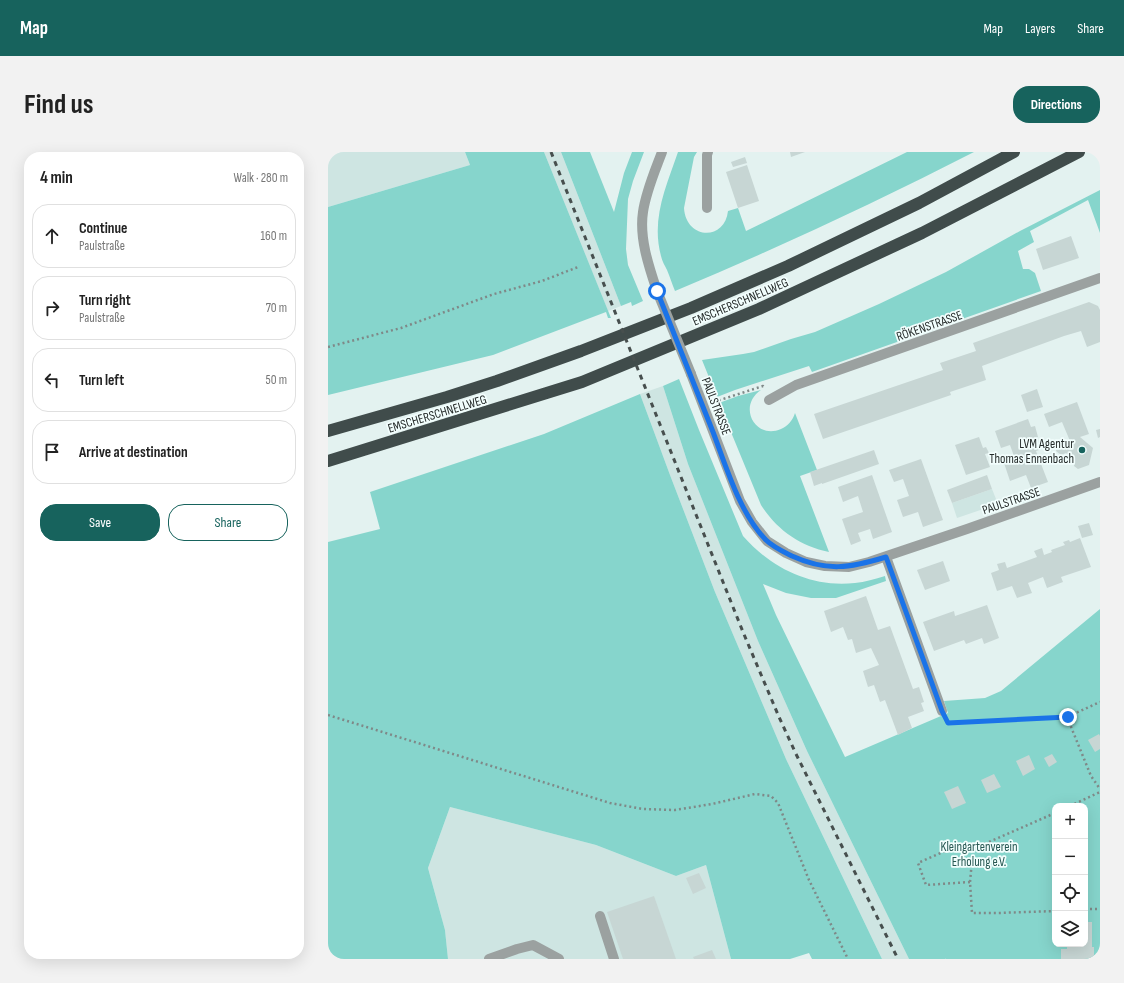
<!DOCTYPE html>
<html lang="en">
<head>
<meta charset="utf-8">
<style>
	:root { --surface:#fff; --page:#f2f2f2; --text:#222; --muted:#767676; --line:#e0e0e0; --accent:#17635d }
	body { margin:0; font-family:"Sofia Sans Condensed",sans-serif; background:var(--page); color:var(--text) }
	.controls { position:absolute; right:12px; bottom:12px; display:grid; overflow:hidden; border-radius:8px; box-shadow:0 4px 16px #0002 }
	.controls button { width:36px; height:36px; display:grid; place-items:center; padding:0; border:0; border-bottom:1px solid var(--line); background:var(--surface); color:var(--text); font:20px sans-serif }
	.stop { position:absolute; width:12px; height:12px; margin:-9px; border:3px solid #1a73e8; border-radius:50%; background:#fff }
	.stop.end { background:#1a73e8; border-color:#fff; box-shadow:0 1px 4px #0008 }
	.list { margin:0; padding:0; list-style:none }
	h2 { display:flex; justify-content:space-between; align-items:center; height:52px; margin:0; padding:0 16px; font-size:17px }
	h2 small { font-size:13px; font-weight:400; color:var(--muted) }
	.list li { display:grid; grid-template-columns:26px 1fr auto; gap:12px; align-items:center; box-sizing:border-box; height:64px; margin:0 8px 8px; padding:0 8px; border:1px solid var(--line); border-radius:16px }
	.list b { display:block; font-size:15px; white-space:nowrap }
	.list p { margin:0; font-size:13px; white-space:nowrap; color:var(--muted) }
	.list em { font-size:13px; font-style:normal; color:var(--muted) }
	.actions { display:flex; gap:8px; padding:12px 16px }
	.actions a { flex:1; padding:9px 0; border:1px solid var(--accent); border-radius:16px; text-align:center; font-size:14px; color:var(--accent) }
	.actions .main { background:var(--accent); color:#fff }
	.icon { flex:none; width:22px; height:22px; fill:none; stroke:currentColor; stroke-width:2; stroke-linecap:round; stroke-linejoin:round }
	.map { position:relative; flex:none; width:772px; height:807px; overflow:hidden; border-radius:16px }
	header { display:flex; align-items:center; gap:24px; box-sizing:border-box; height:56px; padding:0 20px; background:var(--accent); color:#fff }
	header strong { font-size:19px }
	nav { display:flex; gap:22px; margin-inline-start:auto; font-size:14px }
	.intro { display:flex; align-items:center; justify-content:space-between; box-sizing:border-box; height:96px; padding:0 24px }
	h1 { margin:0; font-size:28px }
	.button { padding:10px 18px; border-radius:16px; background:var(--accent); color:#fff; font-size:14px; font-weight:700 }
	main { display:flex; gap:24px; padding:0 24px }
	aside { flex:1; background:var(--surface); border-radius:16px; box-shadow:0 4px 16px #0002 }
	.map>svg:first-child { display:block }
</style>
</head>
<body>
<header>
<strong>Map</strong>
<nav><a>Map</a><a>Layers</a><a>Share</a></nav>
</header>
<div class="intro"><h1>Find us</h1><a class="button">Directions</a></div>
<main>
<aside>
<h2>4 min<small>Walk · 280 m</small></h2>
<ul class="list">
<li><svg class="icon" aria-label="ahead" viewBox="0 0 24 24"><path d="M12 20V5M6 11l6-6 6 6"/></svg><div><b>Continue</b><p>Paulstraße</p></div><em>160 m</em></li>
<li><svg class="icon" aria-label="right" viewBox="0 0 24 24"><path d="M7 20v-9h11M14 6l5 5-5 5"/></svg><div><b>Turn right</b><p>Paulstraße</p></div><em>70 m</em></li>
<li><svg class="icon" aria-label="left" viewBox="0 0 24 24"><path d="M17 20v-9H6M10 6l-5 5 5 5"/></svg><div><b>Turn left</b></div><em>50 m</em></li>
<li><svg class="icon" aria-label="arrive" viewBox="0 0 24 24"><path d="M6 21V4h12l-3 4 3 4H6"/></svg><div><b>Arrive at destination</b></div></li>
</ul>
<div class="actions"><a class="main">Save</a><a>Share</a></div>
</aside>
<div class="map">
<svg width="772" height="807" viewBox="0 0 772 807">
	<rect width="100%" height="100%" fill="#e3f2f0"/>
	<!-- built -->
	<g fill="#cee5e2">
		<polygon points="0,0 137,0 142,13 0,55"/>
		<polygon points="216,0 233,0 293,154 280,159"/>
		<polygon points="335,234 360,312 430,489 479,599 581,807 554,807 458,607 387,440 342,323 312,242"/>
		<polygon points="664,337 670,352 629,366 624,351"/>
		<polygon points="122,655 268,693 348,724 378,713 403,807 120,807 117,778 100,716"/>
	</g>
	<!-- green -->
	<g fill="#86d5cc" fill-rule="evenodd">
		<polygon points="137,0 216,0 283,166 280,166 278,160 165,203 0,243 0,55 142,13"/>
		<polygon points="233,0 262,0 286,60 296,21 304,0 316,0 305,29 300,47 298,97 300,113 315,149 304,154 303,150 293,154"/>
		<path d="M 350,0 L 369,0 L 366,5 L 356,56 C 358,88 397,89 400,59 L 410,56 L 418,79 L 579,0 L 646,0 C 548,50 448,97 347,139 C 344,132 342,125 339,118 C 337,114 334,109 333,104 C 323,67 338,35 350,0 Z"/>
		<polygon points="772,38 772,81 760,48 702,79 706,90 690,99 695,117 701,117 707,121 713,139 484,220 481,214 407,238 389,245 374,208 415,202 426,200 463,187 487,180 551,152 618,120 692,79"/>
		<path d="M 351,227 L 371,278 L 415,384 C 443,416 483,436 527,431 C 537,430 547,427 557,424 L 558,429 L 508,446 L 483,446 L 458,441 L 435,432 L 448,463 L 517,605 L 620,561 L 616,549 L 657,546 L 673,539 L 772,457 L 772,807 L 618,807 L 617,805 L 618,807 L 581,807 L 479,599 L 430,489 L 360,312 L 335,234 ZM 727,654 L 757,654 L 757,792 L 727,792 Z"/>
		<path d="M 433,238 C 409,254 427,288 453,277 C 460,274 465,268 467,261 L 489,318 L 472,324 L 501,400 C 472,394 449,378 433,353 L 391,251 L 410,244 Z"/>
		<polygon points="312,242 342,323 387,440 458,607 554,807 484,807 481,801 462,807 403,807 378,713 348,724 268,693 122,655 100,716 117,778 120,807 0,807 0,390 52,377 42,340 216,282"/>
	</g>
	<!-- building -->
	<g fill="#c7d6d4">
		<polygon points="462,0 477,0 463,5"/>
		<polygon points="417,5 419,11 405,15 403,10"/>
		<polygon points="419,13 431,49 410,56 398,20"/>
		<polygon points="743,84 751,106 715,118 708,97"/>
		<polygon points="761,150 770,154 772,158 772,190 759,195 753,179 736,184 654,214 658,228 622,240 623,243 495,287 486,262 615,218 612,211 648,199 645,191"/>
		<polygon points="709,237 715,255 699,260 693,243"/>
		<polygon points="749,250 761,282 752,285 765,296 761,313 750,317 746,314 747,308 738,301 733,303 728,299 729,294 742,289 734,270 721,275 716,262"/>
		<polygon points="700,267 703,275 707,274 710,285 707,286 711,298 708,299 720,330 703,336 698,323 682,329 676,311 687,307 682,293 673,296 667,279"/>
		<polygon points="772,277 772,285 770,286 768,278"/>
		<polygon points="651,285 655,296 658,295 661,301 657,302 662,315 638,323 627,293"/>
		<polygon points="546,298 551,312 494,332 494,331 486,334 482,320"/>
		<polygon points="593,307 615,368 595,375 590,360 575,365 569,348 581,344 575,327 566,330 561,318"/>
		<polygon points="544,323 564,380 545,387 542,377 530,381 533,389 523,393 514,367 535,360 530,344 515,350 510,335"/>
		<polygon points="659,323 664,337 624,351 619,338"/>
		<polygon points="761,371 765,383 754,386 750,374"/>
		<polygon points="752,386 763,415 733,425 735,430 719,436 715,425 700,431 704,441 689,446 684,434 669,439 663,421 671,418 669,412 677,410 679,416 709,405 706,399 714,396 716,403 724,400 723,398 737,393 735,390 741,388 742,390"/>
		<polygon points="615,409 622,429 597,438 589,418"/>
		<polygon points="538,444 550,478 562,474 585,537 591,535 596,550 593,551 596,559 580,565 584,576 570,583 557,548 552,550 546,533 540,535 535,519 551,513 543,496 528,501 524,487 520,488 515,475 503,480 496,459"/>
		<polygon points="659,453 671,486 656,492 654,486 638,492 636,488 606,499 595,470 626,459 627,464"/>
		<polygon points="771,582 772,584 772,597 767,600 760,588"/>
		<polygon points="724,602 729,610 721,615 716,606"/>
		<polygon points="701,603 707,617 695,624 688,609"/>
		<polygon points="666,622 673,635 659,641 653,628"/>
		<polygon points="630,634 638,651 624,657 616,640"/>
		<polygon points="371,721 378,736 365,742 358,726"/>
		<polygon points="326,744 348,807 295,807 279,760"/>
		<polygon points="757,770 764,770 764,795 766,795 766,807 733,807 733,797 739,797 739,792 757,792"/>
		<polygon points="384,798 388,807 366,807 365,805"/>
	</g>
	<g fill="none" stroke-linecap="round" stroke-linejoin="round">
		<!-- path -->
		<g stroke="#7f8988" stroke-width="2.5" stroke-dasharray="2 3" stroke-linecap="butt">
			<polyline points="0,195 73,176 166,142 214,129 250,115"/>
			<polyline points="386,250 435,234 436,236"/>
			<polyline points="0,563 282,651 315,657 347,658 384,652 427,642 443,644 450,651 481,728 520,807"/>
			<polyline points="739,565 763,624 772,637"/>
			<polyline points="620,571 739,565 772,550"/>
			<polyline points="742,654 772,640"/>
			<polyline points="727,661 663,689 645,698 642,730 644,761 670,761 727,759"/>
			<polyline points="642,730 598,733 590,711 617,699 645,698"/>
			<polyline points="757,757 772,757"/>
		</g>
		<!-- lane -->
		<g stroke="#9ba1a0" stroke-width="10">
			<polyline points="558,405 614,559"/>
			<polyline points="272,764 286,807"/>
			<polyline points="161,807 189,797 205,793 231,807"/>
		</g>
		<!-- street -->
		<g stroke="#9ba1a0" stroke-width="10">
			<polyline points="379,56 379,3 380,0"/>
			<path d="M 329,139 C 321,115 311,86 315,60 C 318,39 327,19 334,0"/>
			<polyline points="363,222 412,349 424,370 439,389 458,401 478,410 497,414 521,415 541,410 639,377 772,330"/>
			<polyline points="441,248 468,233 772,126"/>
		</g>
		<!-- highway -->
		<g stroke="#404c4b" stroke-width="12">
			<polyline points="0,279 119,245 169,229 253,199 363,156 460,114 591,51 686,0"/>
			<polyline points="0,309 254,230 431,157 594,81 751,0"/>
		</g>
		<!-- rail -->
		<polyline stroke="#474f4e" stroke-width="3" stroke-dasharray="5 5" stroke-linecap="butt" points="223,0 415,480 451,565 468,602 570,807"/>
		<!-- street-bridge -->
		<polyline stroke="#9ba1a0" stroke-width="10" points="329,139 363,222"/>
	</g>
	<g fill="none" stroke-linecap="round" stroke-linejoin="round">
		<!-- route -->
		<path stroke="#1a73e8" stroke-width="5" d="M 329,139 C 348,186 366,233 385,280 C 398,314 412,362 438,388 C 445,395 456,400 464,404 C 499,420 522,416 558,405 L 614,559 L 620,571 L 740,565"/>
	</g>
	<!-- markers -->
	<circle fill="#17635d" stroke="#f2fefd" stroke-width="1.5" cx="754" cy="298" r="4"/>
	<g text-anchor="middle" stroke-width="3.5" stroke-linejoin="round" paint-order="stroke">
		<!-- street labels -->
		<g font-size="13" fill="#242a29" stroke="#f2fefd">
			<text transform="translate(412 149) rotate(-23)" y="5">EMSCHERSCHNELLWEG</text>
			<text transform="translate(601 173) rotate(-19)" y="5">RÖKENSTRASSE</text>
			<text transform="translate(389 254) rotate(69)" y="5">PAULSTRASSE</text>
			<text transform="translate(109 261) rotate(-17)" y="5">EMSCHERSCHNELLWEG</text>
			<text transform="translate(683 348) rotate(-19)" y="5">PAULSTRASSE</text>
		</g>
		<!-- poi labels -->
		<g font-size="13" fill="#242a29" stroke="#f2fefd" text-anchor="end">
			<text x="746" y="296">LVM Agentur<tspan x="746" dy="15">Thomas Ennenbach</tspan></text>
		</g>
		<!-- park labels -->
		<g font-size="13" fill="#265752" stroke="#f2fefd">
			<text x="651" y="699">Kleingartenverein<tspan x="651" dy="15">Erholung e.V.</tspan></text>
		</g>
	</g>
</svg>
<div class="controls">
<button>+</button>
<button>−</button>
<button><svg class="icon" aria-label="locate" viewBox="0 0 24 24"><circle cx="12" cy="12" r="6"/><path d="M12 2v4M12 18v4M2 12h4M18 12h4"/></svg></button>
<button><svg class="icon" aria-label="layers" viewBox="0 0 24 24"><path d="M12 4l9 5-9 5-9-5zM3 14l9 5 9-5"/></svg></button>
</div>
<div class="stop" style="left:329px;top:139px"></div>
<div class="stop end" style="left:740px;top:565px"></div>
</div>
</main>
</body>
</html>
